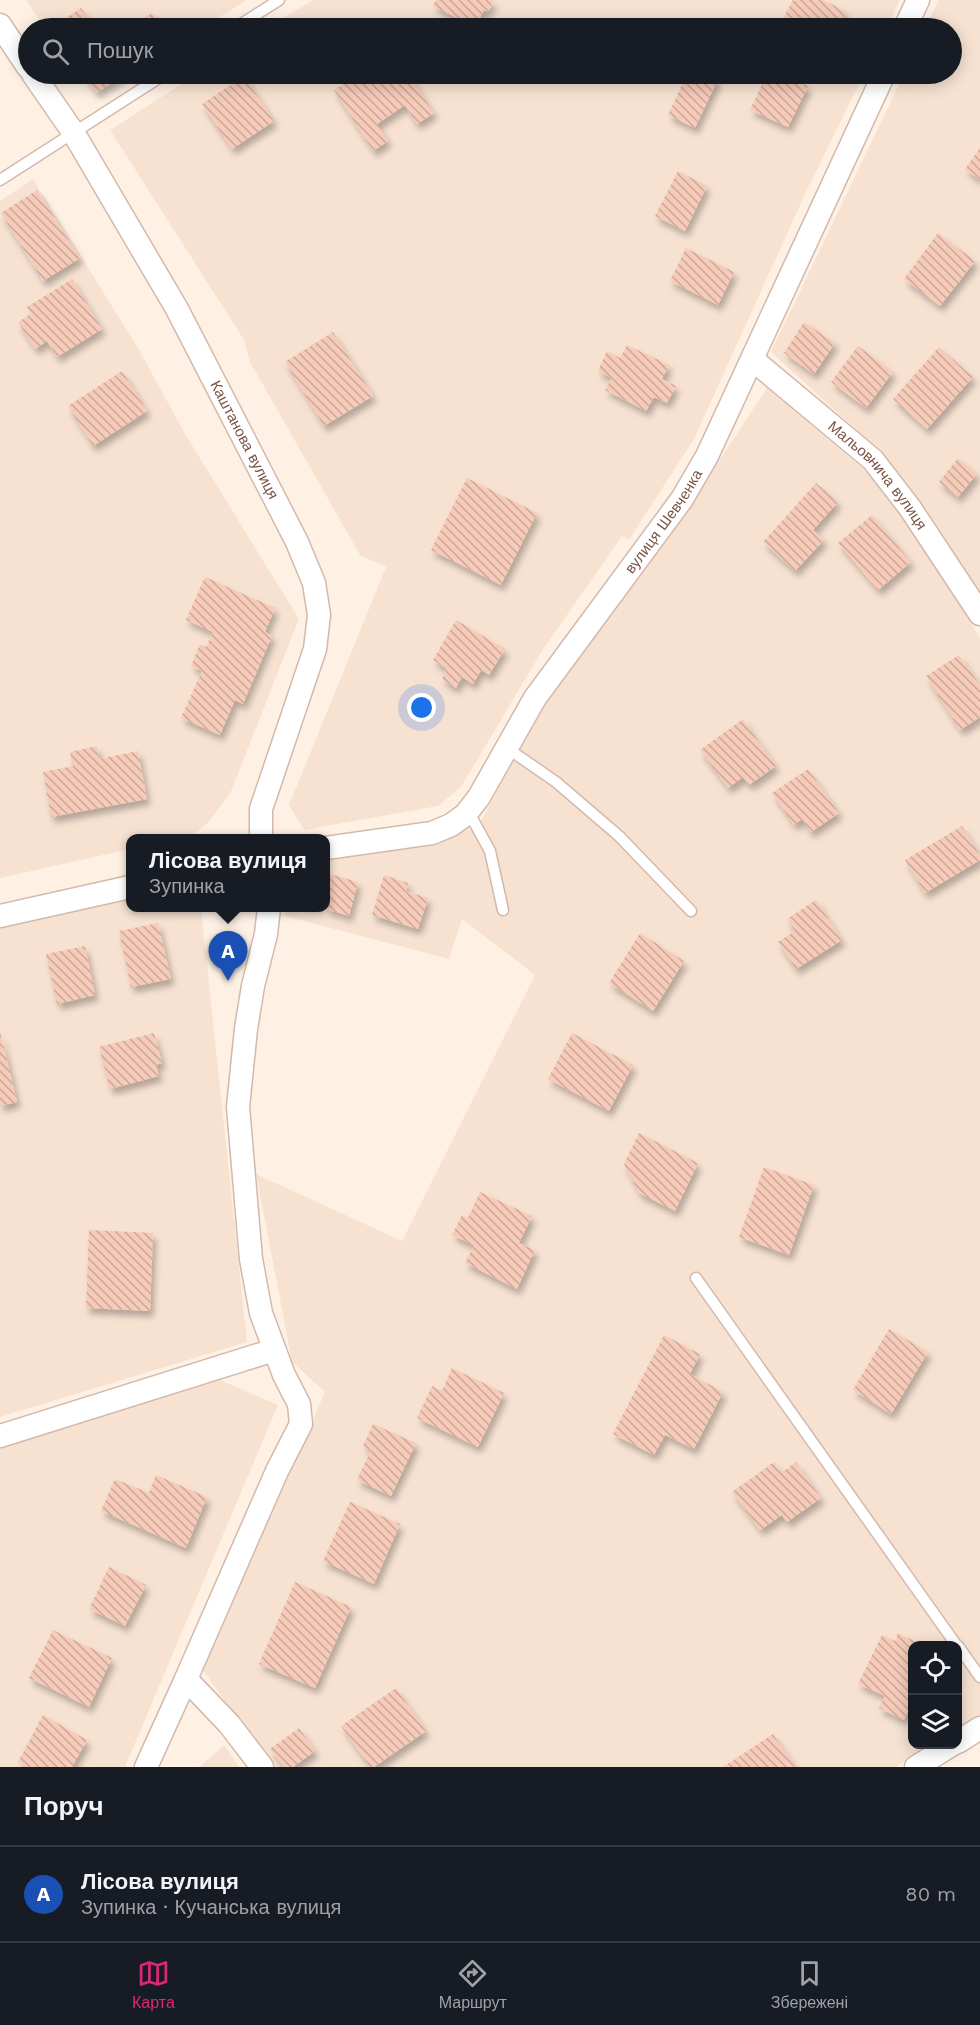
<!DOCTYPE html>
<html lang="uk">
<head>
<meta charset="utf-8">
<style>
	:root { --surface:#171b24; --page:#242831; --text:#f1f3f6; --muted:#9ea1a6; --line:#363941; --accent:#db2777 }
	body { margin:0; font-family:"Work Sans",sans-serif; background:var(--page); color:var(--text) }
	.controls { position:absolute; right:18px; bottom:18px; display:grid; overflow:hidden; border-radius:12px; box-shadow:0 3px 15px #0003 }
	.controls button { width:54px; height:54px; display:grid; place-items:center; padding:0; border:0; border-bottom:2px solid var(--line); background:var(--surface); color:var(--text); font:30px sans-serif }
	.you { position:absolute; left:422px; top:708px; width:21px; height:21px; margin:-15px; border:4px solid #fff; border-radius:50%; background:#1a73e8; box-shadow:0 0 0 9px #1a73e833 }
	.badge { display:grid; place-items:center; width:39px; height:39px; border-radius:50%; background:var(--accent); color:#fff; font-size:20px; font-weight:700 }
	.pin { position:absolute; translate:-50% -50px; filter:drop-shadow(0 2px 3px #0008) }
	.pin::after { content:''; position:absolute; top:32px; width:21px; height:18px; background:inherit; clip-path:polygon(0 0,100% 0,50% 100%) }
	.popup { position:absolute; left:126px; top:834px; width:204px; height:78px; box-sizing:border-box; display:grid; place-content:center; border-radius:12px; background:var(--surface); filter:drop-shadow(0 2px 4px #0005); font-size:20px; white-space:nowrap; color:var(--muted) }
	.popup b { font-size:22px; color:var(--text) }
	.popup::after { content:''; position:absolute; left:50%; top:100%; margin-left:-12px; border:12px solid transparent; border-top-color:var(--surface) }
	.list { margin:0; padding:0; list-style:none }
	h2 { display:flex; justify-content:space-between; align-items:center; height:78px; margin:0; padding:0 24px; font-size:26px }
	h2 small { font-size:20px; font-weight:400; color:var(--muted) }
	.list li { display:grid; grid-template-columns:39px 1fr auto; gap:18px; align-items:center; box-sizing:border-box; height:96px; padding:0 24px; border-top:2px solid var(--line) }
	.list b { display:block; font-size:22px; white-space:nowrap }
	.list p { margin:0; font-size:20px; white-space:nowrap; color:var(--muted) }
	.list em { font-size:20px; font-style:normal; color:var(--muted) }
	.icon { flex:none; width:33px; height:33px; fill:none; stroke:currentColor; stroke-width:2; stroke-linecap:round; stroke-linejoin:round }
	.map { position:relative; flex:none; width:980px; height:1767px; overflow:hidden }
	.search { position:absolute; background:var(--surface); box-shadow:0 3px 15px #0003; left:18px; right:18px; top:18px; height:66px; display:flex; align-items:center; gap:15px; box-sizing:border-box; padding:0 21px; border-radius:33px; color:var(--muted); font-size:22px }
	.sheet { height:174px; background:var(--surface) }
	nav { display:flex; justify-content:space-around; align-items:center; box-sizing:border-box; height:84px; border-top:2px solid var(--line); background:var(--surface); font-size:16px; color:var(--muted) }
	nav a { display:grid; justify-items:center; gap:3px }
	nav .on { color:var(--accent) }
	.map>svg:first-child { display:block }
</style>
</head>
<body>
<div class="map">
<svg width="980" height="1767" viewBox="0 0 980 1767">
	<defs>
		<pattern id="building-back-hatch" width="6" height="6" patternUnits="userSpaceOnUse" patternTransform="scale(1.5)"><rect width="6" height="6" fill="#f6cbb9"/><path d="M-1 5l2 2M0 0l6 6M5-1l2 2" fill="none" stroke="#cca798"/></pattern>
		<filter id="shadow"><feDropShadow dx="3.5" dy="6" stdDeviation="3" flood-color="#0004"/></filter>
	</defs>
	<rect width="100%" height="100%" fill="#fef1e4"/>
	<!-- residential -->
	<g fill="#f7e2d2">
		<polygon points="26,0 247,0 202,28 53,28 52,27 45,28"/>
		<polygon points="313,0 900,0 886,28 266,28"/>
		<polygon points="939,0 980,0 980,601 886,457 771,352 904,74 952,74 952,28 925,28"/>
		<polygon points="197,74 864,74 807,190 694,439 629,540 622,536 542,651 461,787 438,806 304,830 289,805 386,567 360,555 250,362 244,340 110,130"/>
		<polygon points="33,179 138,348 184,432 299,619 230,794 207,824 190,836 179,838 130,838 130,849 0,878 0,201"/>
		<polygon points="767,388 868,473 904,515 980,638 980,1716 958,1729 958,1646 912,1646 912,1744 932,1745 896,1767 271,1767 203,1670 325,1392 292,1362 256,1174 402,1241 535,975 462,919 449,959 285,916 286,908 326,908 326,858 478,827 547,698 684,514"/>
		<polygon points="130,899 130,908 201,908 247,1342 0,1417 0,928"/>
		<polygon points="220,1380 278,1405 125,1767 0,1767 0,1448"/>
		<polygon points="224,1745 239,1767 199,1767"/>
	</g>
	<!-- building -->
	<g fill="url(#building-back-hatch)" filter="url(#shadow)">
		<polygon points="436,0 494,0 488,12 484,10 475,27 433,6"/>
		<polygon points="793,0 823,0 845,11 842,17 847,20 843,28 778,28"/>
		<polygon points="81,8 95,28 53,28 52,27"/>
		<polygon points="152,13 162,28 128,28"/>
		<polygon points="83,74 126,74 96,93"/>
		<polygon points="359,74 409,74 434,113 417,124 405,105 377,124 388,141 373,151 334,90"/>
		<polygon points="687,74 705,74 718,79 695,128 668,115"/>
		<polygon points="767,74 782,74 808,86 788,127 750,110"/>
		<polygon points="244,76 274,121 232,149 202,104"/>
		<polygon points="980,148 980,180 965,169"/>
		<polygon points="678,171 707,186 685,231 655,216"/>
		<polygon points="37,190 80,258 43,281 1,213"/>
		<polygon points="938,233 975,261 940,306 904,279"/>
		<polygon points="686,248 734,272 718,305 670,281"/>
		<polygon points="72,279 102,329 57,357 47,341 35,349 18,322 31,314 27,307"/>
		<polygon points="804,322 835,343 814,374 784,353"/>
		<polygon points="333,332 373,396 324,426 285,362"/>
		<polygon points="627,345 669,365 662,379 676,386 667,403 654,397 646,411 605,390 612,378 598,371 607,351 620,358"/>
		<polygon points="858,346 893,372 866,408 831,382"/>
		<polygon points="939,347 973,377 927,429 893,399"/>
		<polygon points="122,371 147,411 93,446 68,406"/>
		<polygon points="958,458 977,474 958,497 939,482"/>
		<polygon points="467,478 537,513 501,585 431,550"/>
		<polygon points="816,483 838,502 813,530 824,540 795,571 763,542"/>
		<polygon points="872,515 911,562 878,590 838,543"/>
		<polygon points="205,577 275,608 265,632 272,636 243,704 235,700 220,735 181,718 202,671 191,666 200,644 206,647 213,632 186,620"/>
		<polygon points="456,620 505,649 489,675 481,670 473,684 462,677 456,688 442,679 447,669 433,660"/>
		<polygon points="959,655 980,685 980,717 960,730 926,676"/>
		<polygon points="743,719 776,766 749,785 743,777 728,788 700,750"/>
		<polygon points="97,746 99,759 138,751 147,799 51,817 43,772 73,766 70,752"/>
		<polygon points="808,769 839,813 811,832 802,819 794,825 772,793"/>
		<polygon points="962,826 980,856 980,860 925,893 905,860"/>
		<polygon points="326,873 358,882 349,916 326,909"/>
		<polygon points="384,875 408,883 406,891 428,898 418,929 372,915"/>
		<polygon points="816,900 842,940 796,969 778,942 795,931 787,919"/>
		<polygon points="158,923 171,979 131,987 119,931"/>
		<polygon points="640,933 684,961 653,1011 609,983"/>
		<polygon points="85,946 95,995 57,1004 46,954"/>
		<polygon points="0,1031 17,1102 0,1106"/>
		<polygon points="154,1033 162,1063 156,1065 159,1076 110,1089 99,1047"/>
		<polygon points="572,1033 633,1065 609,1111 548,1079"/>
		<polygon points="639,1133 698,1163 675,1211 639,1193 624,1164"/>
		<polygon points="764,1167 814,1185 789,1255 739,1237"/>
		<polygon points="480,1192 532,1216 519,1243 535,1250 517,1289 465,1263 474,1245 452,1235 462,1215 468,1218"/>
		<polygon points="89,1230 153,1233 150,1311 86,1308"/>
		<polygon points="889,1329 928,1352 891,1414 853,1390"/>
		<polygon points="664,1335 700,1354 690,1374 723,1392 694,1449 665,1435 654,1455 613,1434"/>
		<polygon points="452,1368 504,1393 478,1447 417,1418 432,1386 442,1391"/>
		<polygon points="373,1424 416,1443 391,1496 357,1480 371,1450 363,1446"/>
		<polygon points="774,1462 781,1473 796,1462 821,1498 787,1522 782,1515 760,1530 732,1492"/>
		<polygon points="156,1475 207,1497 186,1548 101,1511 115,1479 149,1493"/>
		<polygon points="350,1502 400,1524 374,1584 323,1561"/>
		<polygon points="109,1567 146,1585 125,1626 89,1609"/>
		<polygon points="295,1582 351,1607 315,1688 259,1664"/>
		<polygon points="53,1630 112,1658 89,1707 29,1678"/>
		<polygon points="898,1633 924,1646 912,1646 912,1703 904,1720 879,1708 885,1696 858,1684 882,1635 895,1641"/>
		<polygon points="396,1688 426,1731 374,1767 370,1767 341,1726"/>
		<polygon points="43,1715 87,1740 72,1767 27,1767 18,1762"/>
		<polygon points="299,1728 315,1751 293,1767 284,1767 270,1749"/>
		<polygon points="773,1734 795,1767 723,1767"/>
	</g>
	<g fill="none" stroke-linecap="round" stroke-linejoin="round">
		<defs>
			<g id="lane">
				<polyline points="235,28 279,0"/>
				<polyline points="0,180 165,74"/>
				<polyline points="507,748 556,782 619,836 691,911"/>
				<polyline points="468,811 490,851 503,910"/>
				<polyline points="696,1278 957,1646"/>
				<polyline points="958,1646 980,1677"/>
			</g>
			<g id="street">
				<polyline points="0,25 28,67"/>
				<polyline points="905,28 918,0"/>
				<path id="s1" d="M 33,74 L 73,132 L 177,309 L 297,542 L 314,583 L 319,615 L 315,649 L 261,809 L 261,838"/>
				<path id="s2" d="M 752,359 L 873,460 L 910,508 L 980,614"/>
				<path id="s3" d="M 326,848 L 432,833 L 451,825 L 465,815 L 479,797 L 535,698 L 682,499 L 707,456 L 884,74"/>
				<polyline points="0,916 130,887"/>
				<polyline points="0,1436 274,1350"/>
				<polyline points="958,1742 980,1728"/>
				<polyline points="146,1767 186,1679"/>
				<polyline points="262,1767 229,1724 186,1679 277,1471 301,1424 299,1404 284,1375 261,1313 251,1259 238,1107 246,1029 253,986 266,934 269,908"/>
				<polyline points="916,1767 953,1744"/>
			</g>
		</defs>
		<!-- lane casing -->
		<use href="#lane" stroke="#d3b9ac" stroke-width="13"/>
		<!-- street casing -->
		<use href="#street" stroke="#d3b9ac" stroke-width="25"/>
		<!-- lane -->
		<use href="#lane" stroke="#fff" stroke-width="10"/>
		<!-- street -->
		<use href="#street" stroke="#fff" stroke-width="22"/>
	</g>
	<g text-anchor="middle" stroke-width="4.5" stroke-linejoin="round" paint-order="stroke">
		<!-- street labels -->
		<g font-size="15" fill="#795447" stroke="#fff6ec">
			<text dy="5" stroke="none"><textPath href="#s1" startOffset="423">Каштанова вулиця</textPath></text>
			<text dy="5" stroke="none"><textPath href="#s2" startOffset="172">Мальовнича вулиця</textPath></text>
			<text dy="5" stroke="none"><textPath href="#s3" startOffset="500">вулиця Шевченка</textPath></text>
		</g>
	</g>
</svg>
<div class="controls">
<button><svg class="icon" aria-label="locate" viewBox="0 0 24 24"><circle cx="12" cy="12" r="6"/><path d="M12 2v4M12 18v4M2 12h4M18 12h4"/></svg></button>
<button><svg class="icon" aria-label="layers" viewBox="0 0 24 24"><path d="M12 4l9 5-9 5-9-5zM3 14l9 5 9-5"/></svg></button>
</div>
<div class="you"></div>
<div class="pin badge" style="left:228px;top:981px;background:#1a4fb4">A</div>
<div class="popup"><b>Лісова вулиця</b>Зупинка</div>
<div class="search"><svg class="icon" aria-label="search" viewBox="0 0 24 24"><circle cx="10" cy="10" r="6"/><path d="M15 15l6 6"/></svg>Пошук</div>
</div>
<section class="sheet">
<h2>Поруч<small></small></h2>
<ul class="list">
<li><span class="badge" style="background:#1a4fb4">A</span><div><b>Лісова вулиця</b><p>Зупинка · Кучанська вулиця</p></div><em>80 m</em></li>
</ul>
</section>
<nav>
<a class="on"><svg class="icon" aria-label="map" viewBox="0 0 24 24"><path d="M3 6l6-2 6 2 6-2v14l-6 2-6-2-6 2zM9 4v14M15 6v14"/></svg>Карта</a>
<a><svg class="icon" aria-label="directions" viewBox="0 0 24 24"><path d="M12 3l9 9-9 9-9-9zM9 14v-3h6M13 9l2 2-2 2"/></svg>Маршрут</a>
<a><svg class="icon" aria-label="saved" viewBox="0 0 24 24"><path d="M7 4h10v16l-5-4-5 4z"/></svg>Збережені</a>
</nav>
</body>
</html>
